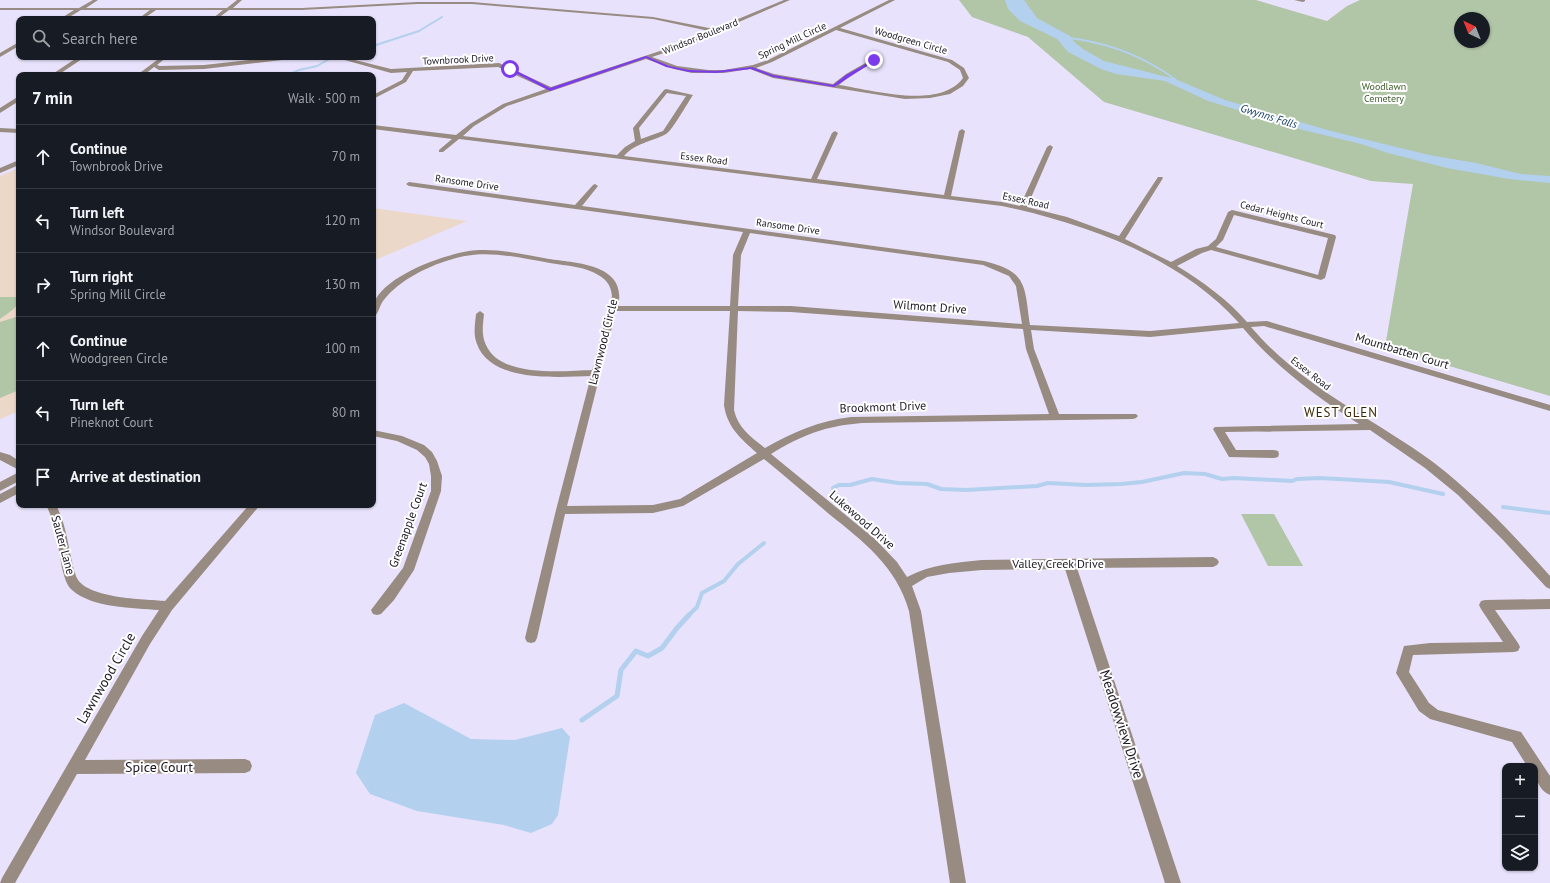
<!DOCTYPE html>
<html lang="en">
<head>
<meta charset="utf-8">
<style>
	:root { --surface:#171b24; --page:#20242c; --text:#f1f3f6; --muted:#9ea1a6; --line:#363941 }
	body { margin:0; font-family:"PT Sans",sans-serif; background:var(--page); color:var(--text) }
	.controls { position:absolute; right:12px; bottom:12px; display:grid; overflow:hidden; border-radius:8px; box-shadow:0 1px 3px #0004 }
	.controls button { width:36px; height:36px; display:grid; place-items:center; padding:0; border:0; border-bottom:1px solid var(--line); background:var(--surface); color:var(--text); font:20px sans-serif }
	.compass { position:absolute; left:1454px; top:12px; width:36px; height:36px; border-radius:50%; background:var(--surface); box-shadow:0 1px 3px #0004; rotate:317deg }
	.stop { position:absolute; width:12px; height:12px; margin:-9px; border:3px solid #7c3aed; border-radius:50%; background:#fff }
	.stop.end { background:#7c3aed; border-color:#fff; box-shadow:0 1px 4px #0008 }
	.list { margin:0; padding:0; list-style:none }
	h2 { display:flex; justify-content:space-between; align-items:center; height:52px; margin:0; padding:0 16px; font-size:17px }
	h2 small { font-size:13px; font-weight:400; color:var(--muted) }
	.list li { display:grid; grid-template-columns:26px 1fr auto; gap:12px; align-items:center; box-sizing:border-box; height:64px; padding:0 16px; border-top:1px solid var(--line) }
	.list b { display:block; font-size:15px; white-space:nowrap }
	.list p { margin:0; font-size:13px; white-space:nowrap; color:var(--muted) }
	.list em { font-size:13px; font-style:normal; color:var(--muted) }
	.icon { flex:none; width:22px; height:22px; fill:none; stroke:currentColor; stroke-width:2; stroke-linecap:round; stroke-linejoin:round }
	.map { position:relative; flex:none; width:1550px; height:883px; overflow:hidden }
	.search { position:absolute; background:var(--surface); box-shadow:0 1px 3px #0004; left:16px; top:16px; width:360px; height:44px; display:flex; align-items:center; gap:10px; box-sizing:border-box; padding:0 14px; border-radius:8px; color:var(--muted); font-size:15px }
	.panel { position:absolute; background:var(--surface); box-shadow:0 1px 3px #0004; left:16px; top:72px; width:360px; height:436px; border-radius:8px }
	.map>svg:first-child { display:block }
</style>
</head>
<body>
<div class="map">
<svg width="1550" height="883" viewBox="0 0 1550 883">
	<rect width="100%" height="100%" fill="#e8e2fc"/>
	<!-- education -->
	<g fill="#ecd8c9">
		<polygon points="19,168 19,411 0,419 0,176"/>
		<polygon points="373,208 467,221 373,261"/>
	</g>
	<!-- green -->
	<g fill="#b1c5a7" fill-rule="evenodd">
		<path d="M 959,0 L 1256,0 L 1327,21 L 1347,6 L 1360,0 L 1550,0 L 1550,396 L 1385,347 L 1413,184 L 1371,181 L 1104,102 L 1028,37 L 972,17 ZM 1460,18 L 1484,18 L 1484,42 L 1460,42 Z"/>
		<path d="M 0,297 L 19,297 C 19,308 8,313 0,319 Z"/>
		<polygon points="19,316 19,390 0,398 0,322"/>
		<polygon points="1241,514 1274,514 1303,566 1268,566"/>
	</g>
	<!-- water -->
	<g fill="#b3d0ee">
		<polygon points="1005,0 1024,0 1037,18 1070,36 1074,42 1083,49 1104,61 1175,79 1225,100 1331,131 1429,155 1476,163 1521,174 1550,176 1550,183 1509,179 1447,168 1388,153 1361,144 1303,130 1228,107 1208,101 1165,81 1116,74 1101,69 1068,52 1057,39 1020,21 1008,9"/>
		<polygon points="404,703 471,739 515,740 562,728 570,737 558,815 552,824 531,833 504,825 417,811 370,794 356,773 375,715"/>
	</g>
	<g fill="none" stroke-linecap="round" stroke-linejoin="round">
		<!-- stream-far2 -->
		<g stroke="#b3d0ee" stroke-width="2">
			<path d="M 1069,38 C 1101,42 1130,51 1158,68 C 1165,72 1172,76 1178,82"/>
			<polyline points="373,46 419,31 442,17"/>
			<polyline points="288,75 299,70 317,66 331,58"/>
		</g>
		<!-- stream-far1 -->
		<g stroke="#b3d0ee" stroke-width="4">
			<polyline points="833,488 839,485 850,485 872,479 898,483 927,484 941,489 966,490 1037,486 1048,483 1086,485 1121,484 1142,482 1184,473 1205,474 1222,479 1234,478 1292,481 1297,479 1320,478 1389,482 1443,494"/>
			<polyline points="1503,507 1550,513"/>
			<polyline points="688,616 697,607 702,593 724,581 738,564 764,543"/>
		</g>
		<!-- stream -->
		<polyline stroke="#b3d0ee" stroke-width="5" points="582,720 617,696 621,670 636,651 648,656 662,648 677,628 689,615"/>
		<!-- minor -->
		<g fill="#988b82" fill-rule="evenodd">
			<path d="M 93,0 L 98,0 L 86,8 L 227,8 L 237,0 L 242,0 L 233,8 L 302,8 L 417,2 L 472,2 L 653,17 L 714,29 L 784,0 L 790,0 L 676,49 L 652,57 L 677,66 L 708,70 L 724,70 L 753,65 L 768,60 L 889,0 L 895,0 L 840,28 L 952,60 L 964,68 L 969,78 L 963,86 L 950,94 L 930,98 L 905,99 L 773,78 L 750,69 L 724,73 L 692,73 L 674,69 L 646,59 L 507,106 L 474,126 L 463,136 L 617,155 L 625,147 L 635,141 L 633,128 L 664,90 L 666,89 L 693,95 C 688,102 672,131 666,134 C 651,142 635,143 624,156 L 811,179 L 832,133 L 835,131 L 838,133 L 817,179 L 944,195 L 959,131 L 962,129 L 965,131 L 951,196 L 1002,202 L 1020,206 L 1047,147 L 1050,145 L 1053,147 L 1027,207 L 1067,217 L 1119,236 L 1158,177 L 1162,177 L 1163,178 L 1125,239 L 1171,262 L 1196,249 L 1208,246 L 1216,239 L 1228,212 L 1232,210 L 1335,235 L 1336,237 L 1325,278 L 1321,280 L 1211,250 L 1202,253 L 1177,266 C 1202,281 1228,300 1247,322 L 1267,321 L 1550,405 L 1550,411 L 1264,326 L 1251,327 C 1304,389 1370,416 1433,462 C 1476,495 1514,535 1550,576 L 1550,589 L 1546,587 L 1503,540 L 1458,495 L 1425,468 L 1370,430 L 1225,432 L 1236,450 L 1274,450 L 1278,451 L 1279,454 L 1278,457 L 1274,458 L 1229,457 L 1213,429 L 1215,427 L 1359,424 C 1316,397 1276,367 1243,328 L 1150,337 L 1031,330 L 1034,349 L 1059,414 L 1136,414 L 1138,416 L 1136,418 L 1133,419 L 862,423 C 825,426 802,435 771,454 L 875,539 L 897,562 L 907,577 C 931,564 956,563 982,560 L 1213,557 L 1217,559 L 1219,562 L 1217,565 L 1213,567 L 1077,568 L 1181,883 L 1165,883 L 1065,569 L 982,570 L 949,573 L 927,577 L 912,586 L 921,611 L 966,883 L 950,883 L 909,611 C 896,566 864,542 829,514 C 807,495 786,477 764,459 L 683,506 L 653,513 L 565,514 L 537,638 L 535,642 L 531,643 L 527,642 L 525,638 L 556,510 L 591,376 C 558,377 491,383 477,344 C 473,335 475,324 476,314 L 480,311 L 484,314 C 483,324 481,335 486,345 C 500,378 563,371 592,370 L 612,296 C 611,287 608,281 600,276 C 585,266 567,266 550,263 C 519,258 487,249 456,258 C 430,265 400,279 383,301 C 380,305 379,311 376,315 L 373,316 C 373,312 372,307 374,303 C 384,275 451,251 479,250 C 503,249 526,255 549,259 C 576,263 628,264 618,306 L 730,306 L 733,255 L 743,232 L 409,186 L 406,184 L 409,182 L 575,205 L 593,185 L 595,184 L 598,186 L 582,206 L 984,261 C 1028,272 1024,285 1030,325 L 1150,331 L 1239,323 C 1180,257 1086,224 1002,206 L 459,139 L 443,152 L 439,152 L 439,150 L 452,139 L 373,129 L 373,125 L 456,135 L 470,124 L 503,104 L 546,89 L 498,67 L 413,71 L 406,82 L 373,99 L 373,95 L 402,80 L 407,72 L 391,73 L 334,57 L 343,57 L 391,69 L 499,63 L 551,87 L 672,47 L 709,31 L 653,19 L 472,4 L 417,4 L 302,10 L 229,10 L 217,19 L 212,19 L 223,10 L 156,10 L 143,19 L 138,19 L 150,10 L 81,10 L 66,19 L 60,19 L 74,10 L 0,10 L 0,8 L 79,8 ZM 836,30 L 948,62 L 960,70 L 963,78 C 940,110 872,90 839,85 L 850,76 L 876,61 L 877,60 L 874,58 L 846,74 L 833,84 L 774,74 L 756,68 L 772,62 ZM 667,93 L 686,96 L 663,131 L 641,139 L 639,128 ZM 1234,215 L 1328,238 L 1318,275 L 1216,247 L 1223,240 ZM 750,233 L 983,265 L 1009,276 L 1016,286 L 1022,324 L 791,306 L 738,306 L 741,255 ZM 616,311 L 730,311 L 724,405 C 727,427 741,439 757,453 L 680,499 L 653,505 L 567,506 ZM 738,311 L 791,312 L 1023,329 L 1026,349 L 1049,414 L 851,417 C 819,421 793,432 765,448 C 751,437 738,428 734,410 Z"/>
			<polygon points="1294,0 1305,0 1305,1 1303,2"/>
			<polygon points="19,42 19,46 0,57 0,53"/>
			<polygon points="78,57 85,57 58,75 51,75"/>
			<polygon points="161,57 167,57 157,65 160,66 204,65 277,57 294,57 291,59 204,69 159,70 154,67 144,75 137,75"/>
			<polygon points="19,96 19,101 0,113 0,108"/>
			<polygon points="0,128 19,129 19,133 0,132"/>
			<polygon points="19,160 19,165 0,173 0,168"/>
			<polygon points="373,430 402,436 424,445 432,452 437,461 442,476 441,491 414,570 394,600 381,614 377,615 373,614 371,610 403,568 431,491 431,476 429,464 425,457 417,450 397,441 373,436"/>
			<polygon points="0,452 10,455 19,461 19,470 0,460"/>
			<polygon points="19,472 19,481 0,491 0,482"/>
			<polygon points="19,484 19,493 0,503 0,494"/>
			<path d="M 46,505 L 56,505 C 68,527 68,553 76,576 C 84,599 145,599 165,601 L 249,505 L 260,505 L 172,610 L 150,644 L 85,760 L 245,759 L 250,761 L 252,766 L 250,771 L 245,773 L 77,774 L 15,883 L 0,883 L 2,878 L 142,636 L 159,610 C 133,608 92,608 72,590 C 66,585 64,575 62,568 C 58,546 56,524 46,505 Z"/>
			<path d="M 1550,599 L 1550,609 L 1495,610 L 1518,643 L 1520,647 L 1518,651 L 1514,652 L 1413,655 L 1409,672 L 1429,703 L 1438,710 L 1521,732 L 1550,776 L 1550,795 C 1538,790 1535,777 1535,766 L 1527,766 L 1512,742 L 1430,719 L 1419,711 L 1396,673 L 1404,646 L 1430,643 L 1503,642 L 1481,609 L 1479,605 L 1481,601 L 1485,600 Z"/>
		</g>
	</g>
	<!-- route -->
	<polygon fill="#7c3aed" points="646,56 669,66 689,70 716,71 752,67 773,75 833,85 846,75 873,60 876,60 834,87 773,77 751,69 716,73 689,72 666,67 646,58 550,91 508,69 511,68 550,88"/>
	<g text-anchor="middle" stroke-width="4" stroke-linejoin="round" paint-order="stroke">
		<!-- far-street labels -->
		<g font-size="10" fill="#1a1722" stroke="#fff">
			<text transform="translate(700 36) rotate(-22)" y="4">Windsor Boulevard</text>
			<text transform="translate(792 40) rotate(-25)" y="4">Spring Mill Circle</text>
			<text transform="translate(911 40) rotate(16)" y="4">Woodgreen Circle</text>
			<text transform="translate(458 59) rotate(-3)" y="4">Townbrook Drive</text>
			<text transform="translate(704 158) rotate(7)" y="4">Essex Road</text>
			<text transform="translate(467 182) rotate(8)" y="4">Ransome Drive</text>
			<text transform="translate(1026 200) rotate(12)" y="4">Essex Road</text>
			<text transform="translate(1282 214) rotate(14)" y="4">Cedar Heights Court</text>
			<text transform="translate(788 226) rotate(8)" y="4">Ransome Drive</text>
			<text transform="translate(1311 373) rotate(38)" y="4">Essex Road</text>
		</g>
		<!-- far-park labels -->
		<g font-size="10" fill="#3d5b2a" stroke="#fff">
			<text x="1384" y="90">Woodlawn<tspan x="1384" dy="12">Cemetery</tspan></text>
		</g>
		<!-- far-water labels -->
		<g font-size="11" font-style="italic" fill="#07345b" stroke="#fff">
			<text transform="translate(1269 116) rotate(17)" y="4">Gwynns Falls</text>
		</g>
		<!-- street labels -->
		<g font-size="12" fill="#1a1722" stroke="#fff">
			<text transform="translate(930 307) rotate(4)" y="4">Wilmont Drive</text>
			<text transform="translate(603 342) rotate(-76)" y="4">Lawnwood Circle</text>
			<text transform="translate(1402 351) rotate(17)" y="4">Mountbatten Court</text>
			<text transform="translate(883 407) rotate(-2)" y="4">Brookmont Drive</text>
			<text transform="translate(862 520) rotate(41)" y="4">Lukewood Drive</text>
			<text transform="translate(408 525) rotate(-70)" y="4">Greenapple Court</text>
			<text transform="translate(63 545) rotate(75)" y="4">Sauter Lane</text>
			<text x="1058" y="568">Valley Creek Drive</text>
		</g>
		<!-- neighbourhood labels -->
		<g font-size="13" letter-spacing="1" fill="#382600" stroke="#fff">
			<text x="1341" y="417">WEST GLEN</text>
		</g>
		<!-- near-street labels -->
		<g font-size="14" fill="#1a1722" stroke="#fff">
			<text transform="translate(106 678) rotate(-60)" y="5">Lawnwood Circle</text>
			<text transform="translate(1122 724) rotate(72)" y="5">Meadowview Drive</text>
			<text x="159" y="772">Spice Court</text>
		</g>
	</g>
</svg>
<div class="controls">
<button>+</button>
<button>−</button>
<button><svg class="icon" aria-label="layers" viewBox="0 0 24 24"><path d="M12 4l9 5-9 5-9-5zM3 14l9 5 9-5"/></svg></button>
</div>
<svg class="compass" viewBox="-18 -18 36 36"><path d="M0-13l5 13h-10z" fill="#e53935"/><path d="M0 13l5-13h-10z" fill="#9ea1a6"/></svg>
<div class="stop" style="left:510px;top:69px"></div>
<div class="stop end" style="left:874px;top:60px"></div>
<div class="search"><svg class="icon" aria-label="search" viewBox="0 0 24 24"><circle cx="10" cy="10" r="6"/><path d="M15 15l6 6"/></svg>Search here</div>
<section class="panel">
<h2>7 min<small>Walk · 500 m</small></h2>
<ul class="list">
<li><svg class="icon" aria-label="ahead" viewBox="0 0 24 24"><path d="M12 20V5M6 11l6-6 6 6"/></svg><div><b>Continue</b><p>Townbrook Drive</p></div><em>70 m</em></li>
<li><svg class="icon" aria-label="left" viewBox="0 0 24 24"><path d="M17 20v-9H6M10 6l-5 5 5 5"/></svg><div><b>Turn left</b><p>Windsor Boulevard</p></div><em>120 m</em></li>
<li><svg class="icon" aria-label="right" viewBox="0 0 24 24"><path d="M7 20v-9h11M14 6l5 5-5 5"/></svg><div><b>Turn right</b><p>Spring Mill Circle</p></div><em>130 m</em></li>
<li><svg class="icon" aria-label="ahead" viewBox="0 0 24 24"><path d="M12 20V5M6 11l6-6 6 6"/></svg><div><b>Continue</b><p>Woodgreen Circle</p></div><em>100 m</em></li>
<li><svg class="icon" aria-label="left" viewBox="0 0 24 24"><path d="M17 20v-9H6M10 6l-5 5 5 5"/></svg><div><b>Turn left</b><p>Pineknot Court</p></div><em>80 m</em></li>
<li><svg class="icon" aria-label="arrive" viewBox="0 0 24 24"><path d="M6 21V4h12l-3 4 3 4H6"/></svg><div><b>Arrive at destination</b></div></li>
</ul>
</section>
</div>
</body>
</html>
